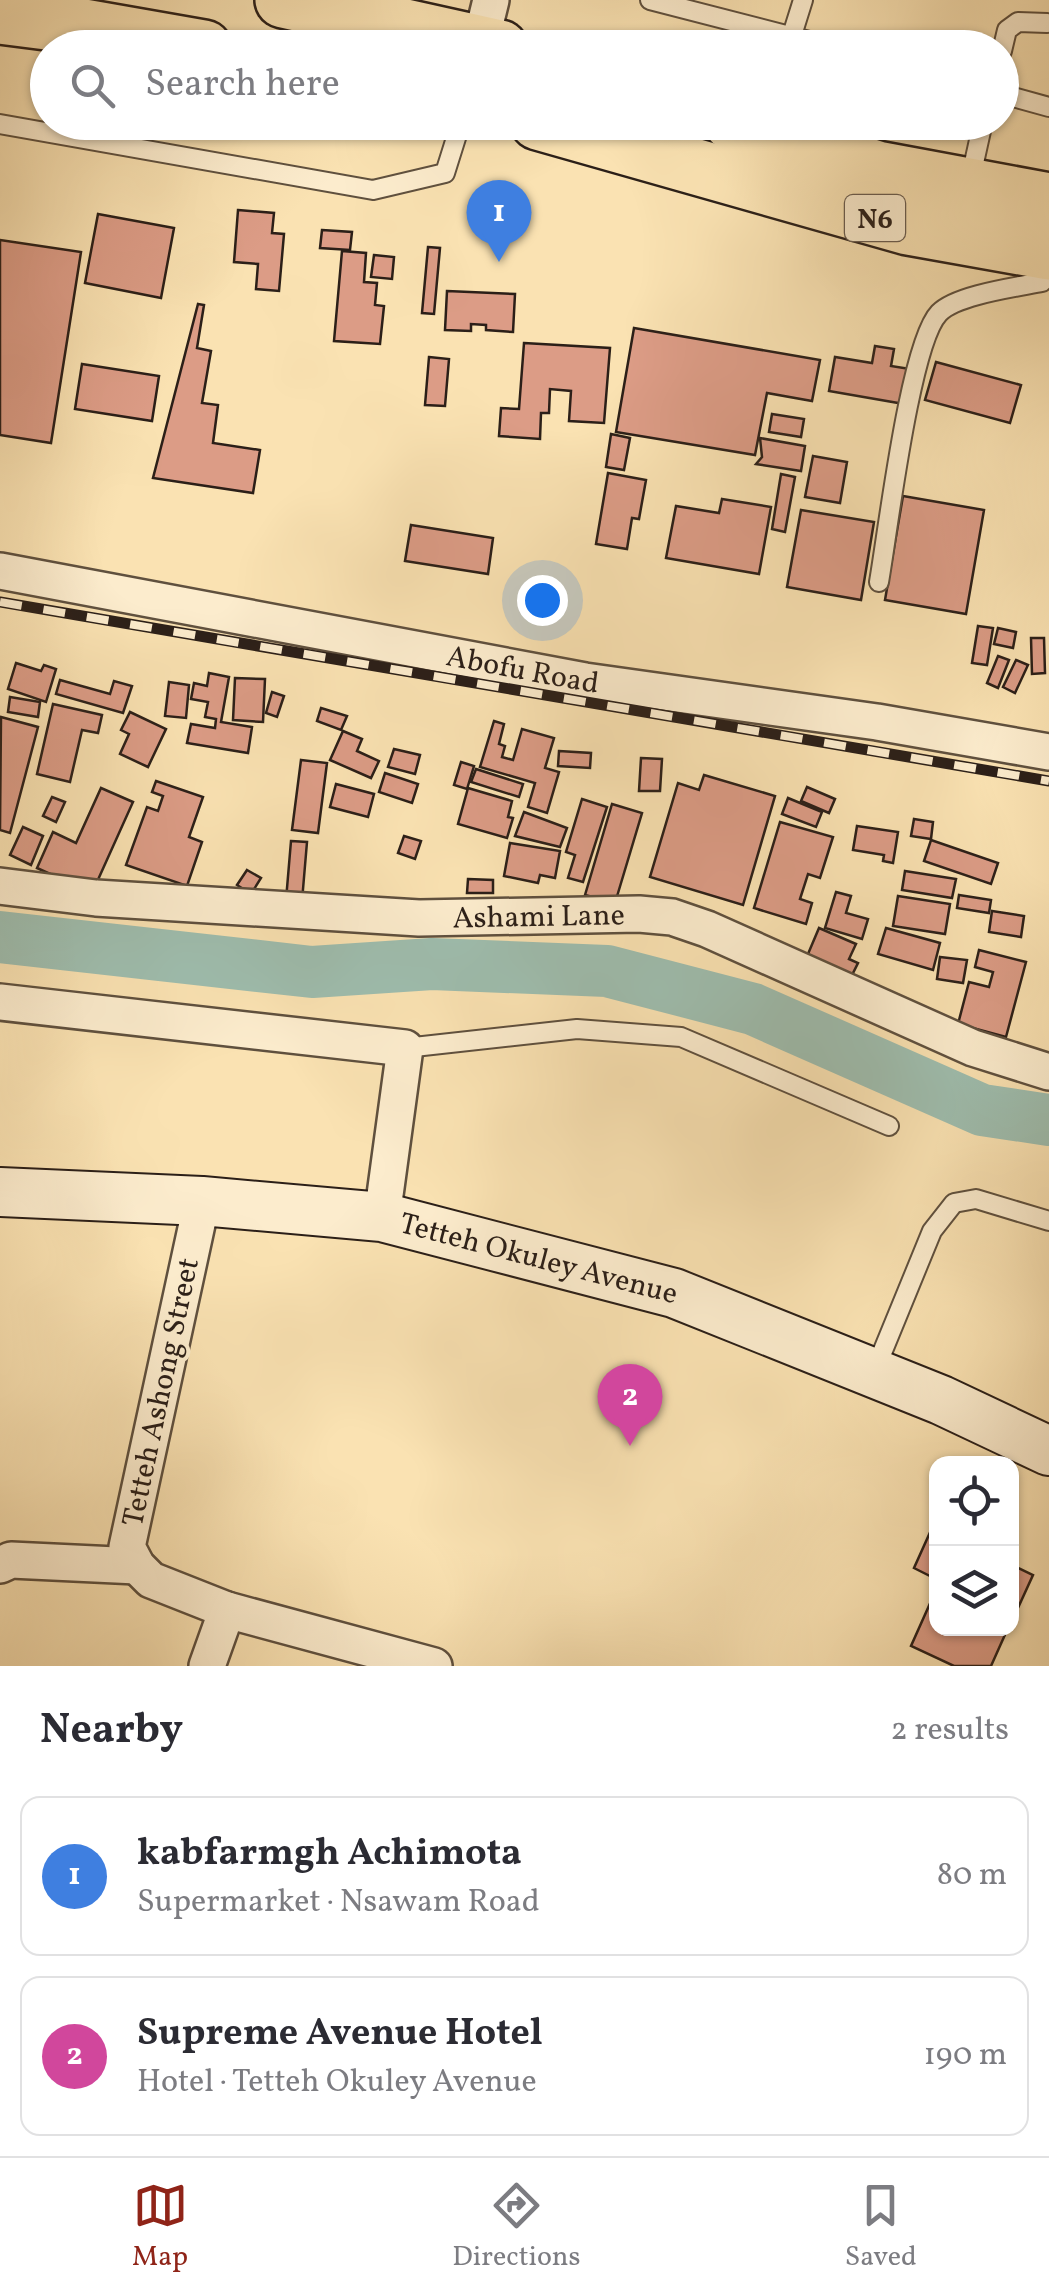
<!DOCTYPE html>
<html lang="en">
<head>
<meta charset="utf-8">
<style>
	:root { --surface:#fff; --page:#f2f2f3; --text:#2b2b33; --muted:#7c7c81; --line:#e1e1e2; --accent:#8f2418 }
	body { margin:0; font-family:Vollkorn,serif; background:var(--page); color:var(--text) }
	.controls { position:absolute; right:30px; bottom:30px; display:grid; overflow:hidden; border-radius:20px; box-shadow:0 2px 8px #0004 }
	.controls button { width:90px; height:90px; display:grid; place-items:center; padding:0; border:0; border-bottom:2px solid var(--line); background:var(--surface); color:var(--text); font:50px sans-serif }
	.you { position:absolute; left:542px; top:600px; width:35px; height:35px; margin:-25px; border:8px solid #fff; border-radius:50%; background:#1a73e8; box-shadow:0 0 0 15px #1a73e833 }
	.badge { display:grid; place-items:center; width:65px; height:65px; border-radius:50%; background:var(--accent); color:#fff; font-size:32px; font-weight:700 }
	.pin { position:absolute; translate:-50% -82px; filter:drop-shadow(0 2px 5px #0008) }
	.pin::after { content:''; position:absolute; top:52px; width:35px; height:30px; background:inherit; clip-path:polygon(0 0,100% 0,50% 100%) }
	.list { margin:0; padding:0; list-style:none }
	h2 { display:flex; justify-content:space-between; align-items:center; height:130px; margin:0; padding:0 40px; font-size:42px }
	h2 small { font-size:32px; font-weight:400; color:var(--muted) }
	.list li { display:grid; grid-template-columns:65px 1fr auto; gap:30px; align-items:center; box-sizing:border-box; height:160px; margin:0 20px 20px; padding:0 20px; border:2px solid var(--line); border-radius:20px }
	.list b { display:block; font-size:38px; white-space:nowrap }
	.list p { margin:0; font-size:32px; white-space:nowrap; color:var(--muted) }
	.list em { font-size:32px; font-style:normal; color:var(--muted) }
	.icon { flex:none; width:55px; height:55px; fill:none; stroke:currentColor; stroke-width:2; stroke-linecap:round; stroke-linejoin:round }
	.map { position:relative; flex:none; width:1049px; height:1666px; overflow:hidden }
	.search { position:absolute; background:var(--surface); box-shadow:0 2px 8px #0004; left:30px; right:30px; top:30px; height:110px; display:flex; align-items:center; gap:25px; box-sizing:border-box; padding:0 35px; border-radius:55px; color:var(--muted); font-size:38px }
	.sheet { height:490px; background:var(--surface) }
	nav { display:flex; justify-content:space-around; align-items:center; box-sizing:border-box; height:140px; border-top:2px solid var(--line); background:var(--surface); font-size:28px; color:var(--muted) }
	nav a { display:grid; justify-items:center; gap:5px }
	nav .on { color:var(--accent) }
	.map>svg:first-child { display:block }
</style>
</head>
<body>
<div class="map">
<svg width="1049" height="1666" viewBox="0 0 1049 1666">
	<rect width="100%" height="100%" fill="#fae2b2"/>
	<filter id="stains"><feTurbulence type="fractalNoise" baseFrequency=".002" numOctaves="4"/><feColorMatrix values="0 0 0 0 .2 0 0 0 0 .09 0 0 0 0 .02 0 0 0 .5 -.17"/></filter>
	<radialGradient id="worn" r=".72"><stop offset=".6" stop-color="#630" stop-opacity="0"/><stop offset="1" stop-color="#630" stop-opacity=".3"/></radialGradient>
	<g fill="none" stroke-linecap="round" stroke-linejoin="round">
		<!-- river -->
		<polyline stroke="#9ebdae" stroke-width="52" points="0,937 312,972 432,964 607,971 753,1009 982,1110 1049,1120"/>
	</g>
	<!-- building -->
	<g fill="#dc9c86" stroke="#2b1f18" stroke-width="2.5">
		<polygon points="238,210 274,213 272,233 284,234 279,291 256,289 258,264 234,262"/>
		<polygon points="98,214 174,228 161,298 85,283"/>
		<polygon points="322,230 352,232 350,250 320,248"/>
		<polygon points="0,240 81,252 51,443 0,435"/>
		<polygon points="428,247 440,248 434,314 422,313"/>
		<polygon points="342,251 366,253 364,282 377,283 375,305 384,306 380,344 334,341"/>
		<polygon points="374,255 394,257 392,279 371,277"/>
		<polygon points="447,291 515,294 513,332 486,330 486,325 471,324 471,331 445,330"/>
		<polygon points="198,304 204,305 197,348 211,351 202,403 218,405 213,443 260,450 253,493 153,478"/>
		<polygon points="634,328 820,360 812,401 767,393 755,455 616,432"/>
		<polygon points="524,343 610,348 604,423 569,421 571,391 550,389 549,413 541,413 540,439 499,436 501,408 519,409"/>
		<polygon points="875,346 894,349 891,366 910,369 904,404 829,391 835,357 872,363"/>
		<polygon points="429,357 449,359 445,406 425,405"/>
		<polygon points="936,362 1021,385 1010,423 925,400"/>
		<polygon points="82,364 159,376 152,421 75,409"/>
		<polygon points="772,414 804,419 801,437 769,432"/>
		<polygon points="611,434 630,438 624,470 606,467"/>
		<polygon points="760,438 805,446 801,471 756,464 762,457"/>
		<polygon points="813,456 847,462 840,503 805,497"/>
		<polygon points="608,473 646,480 639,519 632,518 627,549 596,544"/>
		<polygon points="781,474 795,477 785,532 772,529"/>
		<polygon points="903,496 984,510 966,614 885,600"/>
		<polygon points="722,499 771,507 759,574 666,558 676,506 719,513"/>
		<polygon points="801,510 874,522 861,600 787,587"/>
		<polygon points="411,525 493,538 488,574 405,561"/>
		<polygon points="978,626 993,628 987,665 972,663"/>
		<polygon points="998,628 1016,632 1013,648 994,644"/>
		<polygon points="1031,638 1044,638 1045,673 1032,674"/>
		<polygon points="998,656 1009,660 998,688 987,683"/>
		<polygon points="1016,660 1028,665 1015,693 1003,687"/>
		<polygon points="16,663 41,671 44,665 56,669 46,702 8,689"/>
		<polygon points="209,673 229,677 221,722 252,727 248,753 187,743 191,724 215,728 216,719 205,717 208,702 191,699 194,683 207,686"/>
		<polygon points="235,678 265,679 263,722 233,720"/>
		<polygon points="60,680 110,694 114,681 132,686 123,713 56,694"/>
		<polygon points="169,682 189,685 186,718 165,716"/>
		<polygon points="272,692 284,696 277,717 266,713"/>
		<polygon points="10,697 40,702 38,717 8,712"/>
		<polygon points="53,704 102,715 98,733 82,730 70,782 37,774"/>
		<polygon points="321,708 347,716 341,730 317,721"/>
		<polygon points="130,712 166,729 148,767 120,754 129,734 121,730"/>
		<polygon points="1,717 38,727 10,833 0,830"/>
		<polygon points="494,721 504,724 499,744 505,746 502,757 513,760 522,729 554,738 545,768 559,772 547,813 528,807 535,783 480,767"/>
		<polygon points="343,731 362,739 357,751 379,761 371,778 330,760"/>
		<polygon points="394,749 420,755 415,774 388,767"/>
		<polygon points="559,751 591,753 590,768 558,766"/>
		<polygon points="641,758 662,759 660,791 639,791"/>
		<polygon points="301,760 327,763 318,833 292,830"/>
		<polygon points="461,762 474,766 467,789 454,785"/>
		<polygon points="476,769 523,784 519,797 471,782"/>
		<polygon points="385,773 418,784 412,803 379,792"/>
		<polygon points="704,775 775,796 743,905 650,877 678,783 699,790"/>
		<polygon points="156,781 203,797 189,837 202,842 187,886 126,865 147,807 158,811 163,796 152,792"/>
		<polygon points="336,784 374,794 368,817 330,807"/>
		<polygon points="807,787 835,799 829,813 801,801"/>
		<polygon points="101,788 133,802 92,893 37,868 53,832 76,843"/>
		<polygon points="468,788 512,801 508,817 513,818 507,838 458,824"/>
		<polygon points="52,797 65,802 56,822 43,816"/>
		<polygon points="788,798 822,812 816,827 782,814"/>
		<polygon points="582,799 607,807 583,882 568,878 575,855 566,852"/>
		<polygon points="612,804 642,813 615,903 585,895"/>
		<polygon points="524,812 567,828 560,847 515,836"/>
		<polygon points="914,819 933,822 931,839 911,836"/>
		<polygon points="780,822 833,837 820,878 808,874 800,899 812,903 806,924 754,908"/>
		<polygon points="857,826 898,832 893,863 883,861 884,855 853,850"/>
		<polygon points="23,827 43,836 31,865 10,855"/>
		<polygon points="404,836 421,841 415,859 398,853"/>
		<polygon points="931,840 998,863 991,884 924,861"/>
		<polygon points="291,841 307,842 302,901 286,900"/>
		<polygon points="510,843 560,851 555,878 540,875 538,883 504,876"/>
		<polygon points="247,870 261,878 251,894 237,885"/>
		<polygon points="905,871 956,879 952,898 902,890"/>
		<polygon points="468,879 493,880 493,893 467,893"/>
		<polygon points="836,892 851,896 846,913 868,919 862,939 825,928"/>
		<polygon points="959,895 991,900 989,913 957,908"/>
		<polygon points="898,896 950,904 945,934 893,926"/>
		<polygon points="992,911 1024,916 1021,937 989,932"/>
		<polygon points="819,928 856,944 849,959 858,963 849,981 805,961"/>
		<polygon points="886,928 940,943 933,970 878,954"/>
		<polygon points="979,950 1026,962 1006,1037 958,1024 969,982 989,987 993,972 975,967"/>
		<polygon points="940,957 967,960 963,983 937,979"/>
		<polygon points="932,1528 936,1530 936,1579 914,1568"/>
		<polygon points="1012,1565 1033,1575 1012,1621"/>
		<polygon points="936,1590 936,1628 1008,1628 991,1666 954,1666 911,1646"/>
	</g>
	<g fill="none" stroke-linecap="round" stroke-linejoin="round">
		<defs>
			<g id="lane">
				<polyline points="650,0 836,48"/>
				<polyline points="788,48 803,0"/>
				<polyline points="1002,51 1007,30 1018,22 1047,23"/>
				<polyline points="1002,94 1049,107"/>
				<polyline points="0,124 373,190 445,173 461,122"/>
				<polyline points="970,181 983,122"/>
				<path d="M 879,582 C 888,531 910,343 939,313 C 956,295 1017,287 1042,282"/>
				<polyline points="405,1048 577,1029 681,1037 889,1126"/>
				<polyline points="875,1370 932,1231 954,1203 976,1199 1049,1221"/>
			</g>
			<g id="street">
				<polyline points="481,41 491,0"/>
				<path id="s1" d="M 0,571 L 585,681 L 877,722 L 1049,752"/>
				<path id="s2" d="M 0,886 L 96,898 L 419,918 L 639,914 L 672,917 L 707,929 L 973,1048 L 1049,1072"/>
				<polyline points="0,1002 405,1048 382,1217"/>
				<polyline points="202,1201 127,1547 137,1566 151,1580 227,1610 434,1666"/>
				<polyline points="0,1565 11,1560 137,1566"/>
				<polyline points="207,1666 227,1610"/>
			</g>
			<g id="secondary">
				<path id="s3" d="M 0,1192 L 202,1201 L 382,1217 L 674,1293 L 941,1400 L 1049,1451"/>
			</g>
			<g id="highway">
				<polyline points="283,0 500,48"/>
				<polyline points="0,16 78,26 204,48"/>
				<polyline points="538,122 908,227 1049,252"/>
				<polyline points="731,122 877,169 1049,201"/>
			</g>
		</defs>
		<!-- lane casing -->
		<use href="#lane" stroke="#5f503e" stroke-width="22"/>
		<!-- street casing -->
		<use href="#street" stroke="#5f503e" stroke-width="40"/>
		<!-- secondary casing -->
		<use href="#secondary" stroke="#2b1f18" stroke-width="52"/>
		<!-- highway casing -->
		<use href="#highway" stroke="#2b1f18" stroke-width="60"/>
		<!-- lane -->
		<use href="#lane" stroke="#fceccd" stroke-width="18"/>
		<!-- street -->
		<use href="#street" stroke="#fceccd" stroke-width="35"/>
		<!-- secondary -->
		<use href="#secondary" stroke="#fceccd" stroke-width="48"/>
		<!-- highway -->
		<use href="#highway" stroke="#fae2b2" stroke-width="55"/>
		<defs>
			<polyline id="rail" points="0,602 1049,781"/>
		</defs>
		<!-- rail casing -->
		<use href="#rail" stroke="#2b1f18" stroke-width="11"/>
		<!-- rail -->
		<use href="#rail" stroke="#fceccd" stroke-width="8" stroke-dasharray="22" stroke-linecap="butt"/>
	</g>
	<g text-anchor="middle" stroke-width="8" stroke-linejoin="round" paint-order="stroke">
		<!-- shield labels -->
		<rect fill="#fceccd" stroke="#6a5c4e" stroke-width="2.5" x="845" y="195" width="60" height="46" rx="8"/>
		<g font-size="28" font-weight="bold" fill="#2b1f18">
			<text x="875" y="228">N6</text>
		</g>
		<!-- street labels -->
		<g font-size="30" fill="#2b1f18" stroke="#fceccd">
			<text dy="10" stroke="none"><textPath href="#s1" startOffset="532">Abofu Road</textPath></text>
			<text dy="10" stroke="none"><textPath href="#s2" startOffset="540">Ashami Lane</textPath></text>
			<text dy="10" stroke="none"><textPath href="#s3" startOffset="545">Tetteh Okuley Avenue</textPath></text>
			<text transform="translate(160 1392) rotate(-78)" y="10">Tetteh Ashong Street</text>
		</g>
	</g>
	<rect width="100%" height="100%" filter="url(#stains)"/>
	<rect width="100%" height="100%" fill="url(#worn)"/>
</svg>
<div class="controls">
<button><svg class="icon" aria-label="locate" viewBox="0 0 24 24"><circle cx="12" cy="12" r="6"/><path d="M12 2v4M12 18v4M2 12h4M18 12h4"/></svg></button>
<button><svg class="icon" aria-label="layers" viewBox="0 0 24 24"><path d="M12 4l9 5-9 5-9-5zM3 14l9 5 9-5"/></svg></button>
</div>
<div class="you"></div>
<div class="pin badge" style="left:499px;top:262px;background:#3f7fe0">1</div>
<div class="pin badge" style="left:630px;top:1446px;background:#d1479c">2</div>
<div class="search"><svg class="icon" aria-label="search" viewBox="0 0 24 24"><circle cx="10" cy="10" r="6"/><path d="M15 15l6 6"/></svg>Search here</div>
</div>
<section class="sheet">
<h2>Nearby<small>2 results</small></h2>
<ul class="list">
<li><span class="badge" style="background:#3f7fe0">1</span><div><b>kabfarmgh Achimota</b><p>Supermarket · Nsawam Road</p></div><em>80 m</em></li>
<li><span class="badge" style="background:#d1479c">2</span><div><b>Supreme Avenue Hotel</b><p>Hotel · Tetteh Okuley Avenue</p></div><em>190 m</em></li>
</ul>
</section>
<nav>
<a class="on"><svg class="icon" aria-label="map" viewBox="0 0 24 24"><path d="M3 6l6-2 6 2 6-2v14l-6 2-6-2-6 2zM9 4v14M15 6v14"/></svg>Map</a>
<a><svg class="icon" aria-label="directions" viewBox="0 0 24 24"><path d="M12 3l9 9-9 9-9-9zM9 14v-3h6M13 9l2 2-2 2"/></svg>Directions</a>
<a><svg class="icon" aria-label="saved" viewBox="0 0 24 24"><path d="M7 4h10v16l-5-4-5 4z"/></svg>Saved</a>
</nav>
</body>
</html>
